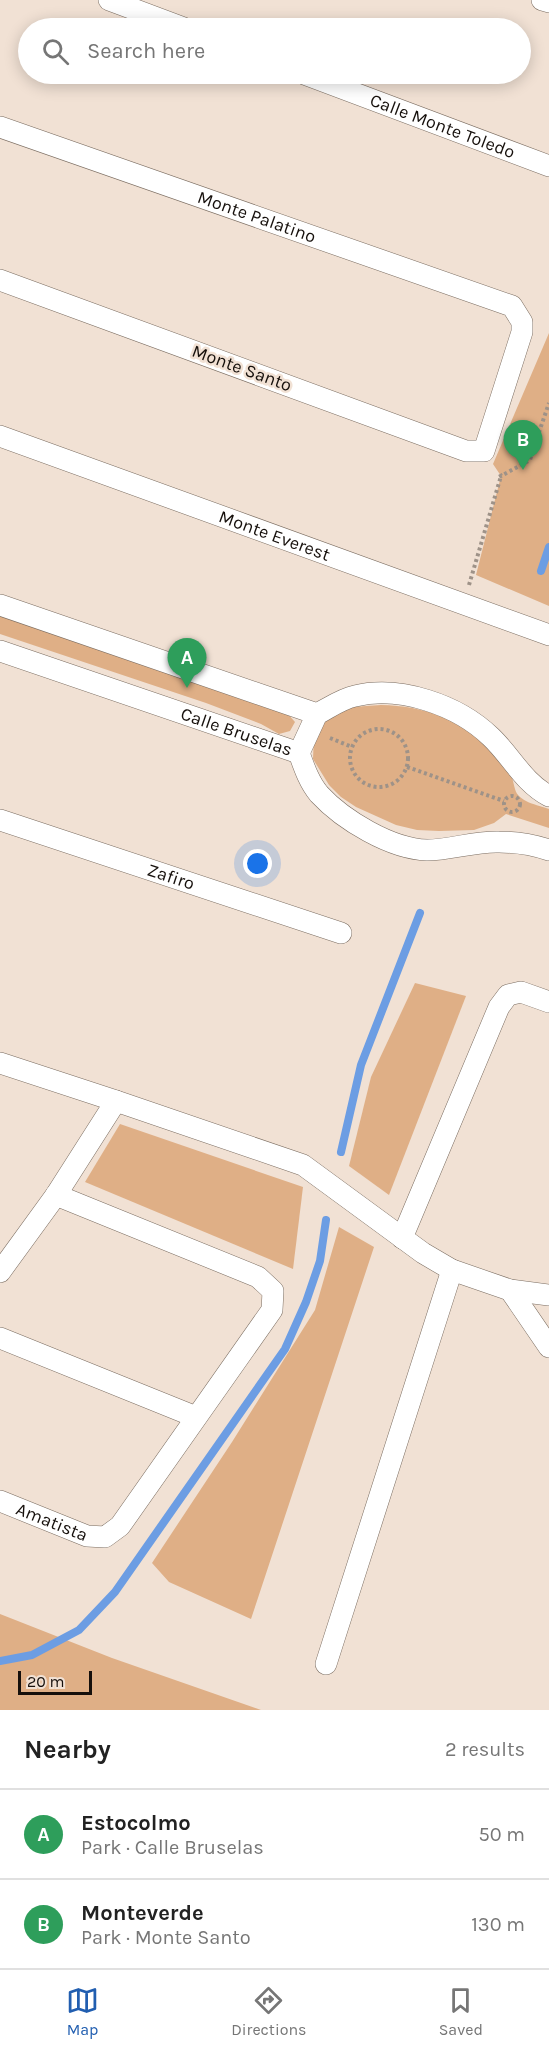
<!DOCTYPE html>
<html lang="en">
<head>
<meta charset="utf-8">
<style>
	:root { --surface:#fff; --page:#f6f6f6; --text:#222; --muted:#767676; --line:#e0e0e0; --accent:#215eb0 }
	body { margin:0; font-family:Karla,sans-serif; background:var(--page); color:var(--text) }
	.scale { position:absolute; left:18px; bottom:15px; width:74px; box-sizing:border-box; padding-left:6px; border:3px solid #16100c; border-top:0; font-size:16px; line-height:21px; white-space:nowrap; color:#16100c; -webkit-text-stroke:4px #f1e1d4; paint-order:stroke }
	.you { position:absolute; left:258px; top:864px; width:21px; height:21px; margin:-15px; border:4px solid #fff; border-radius:50%; background:#1a73e8; box-shadow:0 0 0 9px #1a73e833 }
	.badge { display:grid; place-items:center; width:39px; height:39px; border-radius:50%; background:var(--accent); color:#fff; font-size:20px; font-weight:700 }
	.pin { position:absolute; translate:-50% -50px; filter:drop-shadow(0 2px 3px #0008) }
	.pin::after { content:''; position:absolute; top:32px; width:21px; height:18px; background:inherit; clip-path:polygon(0 0,100% 0,50% 100%) }
	.list { margin:0; padding:0; list-style:none }
	h2 { display:flex; justify-content:space-between; align-items:center; height:78px; margin:0; padding:0 24px; font-size:26px }
	h2 small { font-size:20px; font-weight:400; color:var(--muted) }
	.list li { display:grid; grid-template-columns:39px 1fr auto; gap:18px; align-items:center; box-sizing:border-box; height:90px; padding:0 24px; border-top:2px solid var(--line) }
	.list b { display:block; font-size:22px; white-space:nowrap }
	.list p { margin:0; font-size:20px; white-space:nowrap; color:var(--muted) }
	.list em { font-size:20px; font-style:normal; color:var(--muted) }
	.icon { flex:none; width:33px; height:33px; fill:none; stroke:currentColor; stroke-width:2; stroke-linecap:round; stroke-linejoin:round }
	.map { position:relative; flex:none; width:549px; height:1710px; overflow:hidden }
	.search { position:absolute; background:var(--surface); box-shadow:0 3px 15px #0003; left:18px; right:18px; top:18px; height:66px; display:flex; align-items:center; gap:15px; box-sizing:border-box; padding:0 21px; border-radius:33px; color:var(--muted); font-size:22px }
	.sheet { height:258px; background:var(--surface) }
	nav { display:flex; justify-content:space-around; align-items:center; box-sizing:border-box; height:84px; border-top:2px solid var(--line); background:var(--surface); font-size:16px; color:var(--muted) }
	nav a { display:grid; justify-items:center; gap:3px }
	nav .on { color:var(--accent) }
	.map>svg:first-child { display:block }
</style>
</head>
<body>
<div class="map">
<svg width="549" height="1710" viewBox="0 0 549 1710">
	<rect width="100%" height="100%" fill="#f1e1d4"/>
	<!-- green -->
	<g fill="#dfaf86">
		<polygon points="549,333 549,606 476,575 501,476 493,464"/>
		<polygon points="0,615 288,714 295,722 290,731 279,734 261,724 206,703 0,634"/>
		<path d="M 381,705 C 424,706 462,719 492,751 C 497,756 505,761 508,767 C 512,774 513,782 515,789 C 518,802 538,805 549,809 L 549,828 L 506,814 L 494,823 L 474,830 L 439,831 L 417,830 L 396,825 L 356,807 L 341,797 L 329,785 L 313,759 L 314,736 L 323,722 L 352,707 Z"/>
		<polygon points="415,983 466,996 389,1195 349,1166 371,1077"/>
		<polygon points="120,1124 303,1187 293,1269 85,1182"/>
		<polygon points="339,1227 374,1247 251,1619 169,1582 152,1563 232,1442 315,1310"/>
		<polygon points="0,1614 112,1658 261,1710 0,1710"/>
	</g>
	<g fill="none" stroke-linecap="round" stroke-linejoin="round">
		<!-- stream -->
		<g stroke="#6c9de3" stroke-width="8">
			<polyline points="541,571 549,547"/>
			<polyline points="341,1152 361,1065 420,913"/>
			<polyline points="0,1661 32,1655 79,1630 115,1592 285,1349 306,1302 320,1261 326,1220"/>
		</g>
		<defs>
			<g id="minor">
				<polyline points="109,0 184,28"/>
				<polyline points="542,0 549,2"/>
				<path id="s1" d="M 304,74 L 549,166"/>
				<path id="s2" d="M 0,127 L 512,306 L 522,322 L 522,332 L 484,451 L 466,451 L 0,280"/>
				<path id="s3" d="M 0,436 L 549,635"/>
				<path d="M 0,605 L 317,714 C 329,708 341,699 355,696 C 400,685 458,705 491,737 C 512,757 523,782 549,796"/>
				<path id="s4" d="M 0,651 L 299,753 C 304,767 309,782 319,794 C 343,820 391,849 427,850 C 451,850 475,841 499,842 C 516,842 534,845 549,850"/>
				<polyline points="299,753 317,714"/>
				<path id="s5" d="M 0,820 L 341,933"/>
				<polyline points="0,1063 116,1101 303,1165 423,1253 452,1270 510,1290 549,1295"/>
				<polyline points="402,1238 499,1007 508,995 521,992 549,1002"/>
				<polyline points="0,1272 56,1195 116,1101"/>
				<polyline points="510,1290 549,1347"/>
				<polyline points="0,1338 196,1417"/>
				<path id="s6" d="M 0,1501 L 87,1536 L 105,1537 L 120,1526 L 272,1310 L 273,1291 L 258,1277 L 56,1195"/>
				<polyline points="326,1664 452,1270"/>
			</g>
		</defs>
		<!-- minor casing -->
		<use href="#minor" stroke="#7b6d61" stroke-width="22"/>
		<!-- path -->
		<g stroke="#9e9288" stroke-width="4" stroke-dasharray="3 3" stroke-linecap="butt">
			<polyline points="535,444 549,403"/>
			<polyline points="500,474 501,476 530,460 535,444 512,437"/>
			<polyline points="469,585 501,476"/>
			<circle cx="379" cy="758" r="29"/>
			<polyline points="330,738 352,747"/>
			<polyline points="407,767 504,801"/>
			<circle cx="512" cy="804" r="8"/>
		</g>
		<!-- minor -->
		<use href="#minor" stroke="#fff" stroke-width="21"/>
	</g>
	<g text-anchor="middle" stroke-width="5" stroke-linejoin="round" paint-order="stroke">
		<!-- street labels -->
		<g font-size="18" fill="#16100c" stroke="#f1e1d4">
			<text dy="6" stroke="none"><textPath href="#s1" startOffset="148">Calle Monte Toledo</textPath></text>
			<text dy="6" stroke="none"><textPath href="#s2" startOffset="272">Monte Palatino</textPath></text>
			<text transform="translate(242 368) rotate(20)" y="6">Monte Santo</text>
			<text dy="6" stroke="none"><textPath href="#s3" startOffset="292">Monte Everest</textPath></text>
			<text dy="6" stroke="none"><textPath href="#s4" startOffset="250">Calle Bruselas</textPath></text>
			<text dy="6" stroke="none"><textPath href="#s5" startOffset="180">Zafiro</textPath></text>
			<text dy="6" stroke="none"><textPath href="#s6" startOffset="56">Amatista</textPath></text>
		</g>
	</g>
</svg>
<div class="scale">20 m</div>
<div class="you"></div>
<div class="pin badge" style="left:187px;top:688px;background:#2e9e5b">A</div>
<div class="pin badge" style="left:523px;top:470px;background:#2e9e5b">B</div>
<div class="search"><svg class="icon" aria-label="search" viewBox="0 0 24 24"><circle cx="10" cy="10" r="6"/><path d="M15 15l6 6"/></svg>Search here</div>
</div>
<section class="sheet">
<h2>Nearby<small>2 results</small></h2>
<ul class="list">
<li><span class="badge" style="background:#2e9e5b">A</span><div><b>Estocolmo</b><p>Park · Calle Bruselas</p></div><em>50 m</em></li>
<li><span class="badge" style="background:#2e9e5b">B</span><div><b>Monteverde</b><p>Park · Monte Santo</p></div><em>130 m</em></li>
</ul>
</section>
<nav>
<a class="on"><svg class="icon" aria-label="map" viewBox="0 0 24 24"><path d="M3 6l6-2 6 2 6-2v14l-6 2-6-2-6 2zM9 4v14M15 6v14"/></svg>Map</a>
<a><svg class="icon" aria-label="directions" viewBox="0 0 24 24"><path d="M12 3l9 9-9 9-9-9zM9 14v-3h6M13 9l2 2-2 2"/></svg>Directions</a>
<a><svg class="icon" aria-label="saved" viewBox="0 0 24 24"><path d="M7 4h10v16l-5-4-5 4z"/></svg>Saved</a>
</nav>
</body>
</html>
